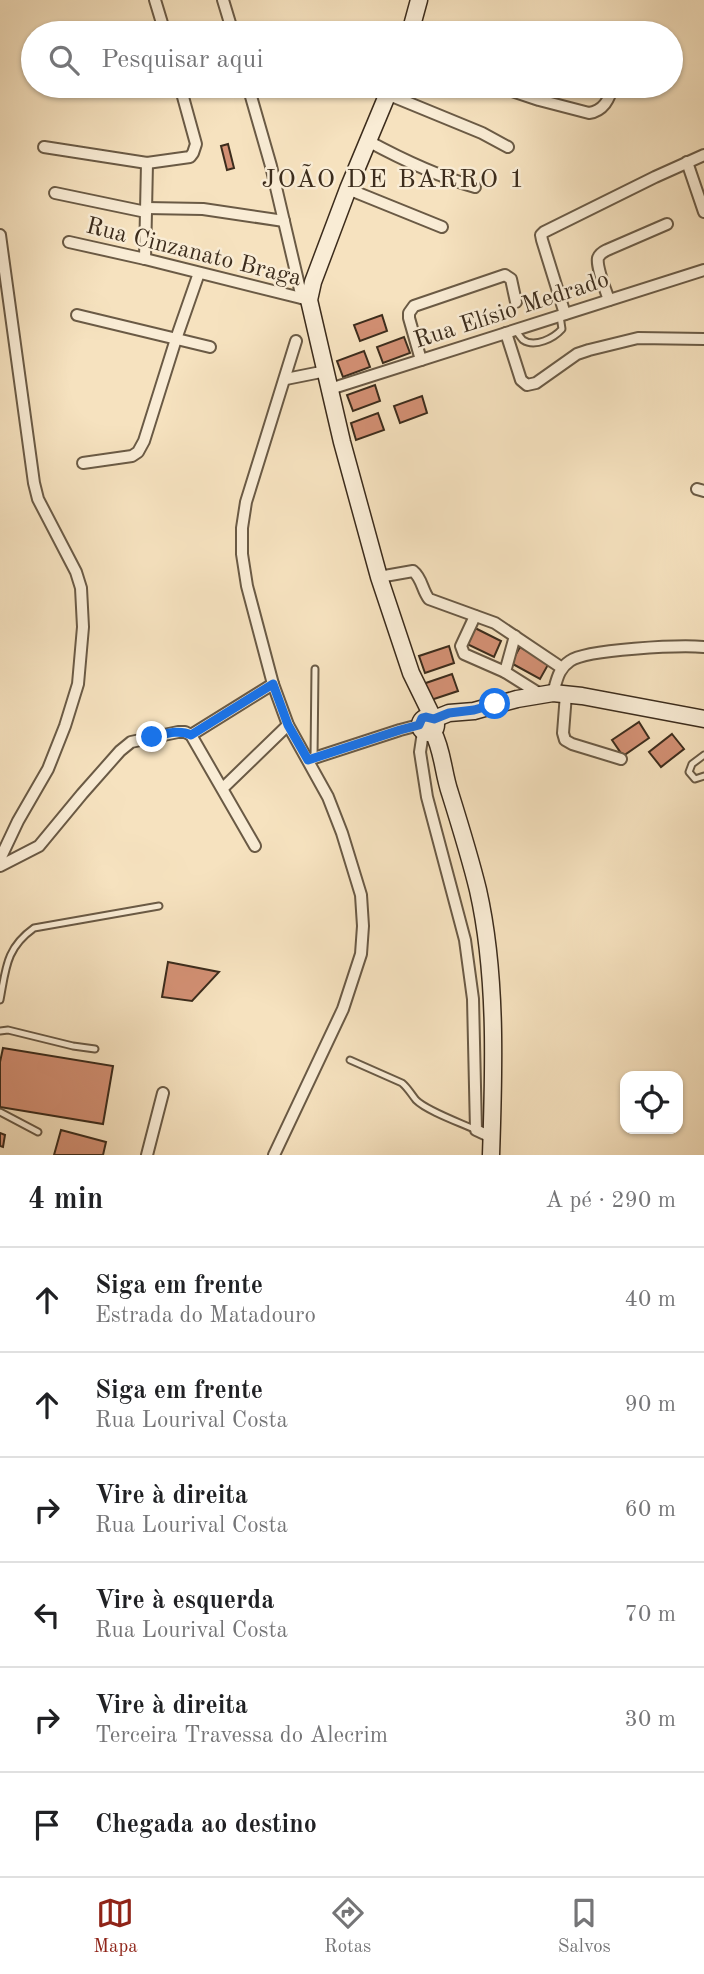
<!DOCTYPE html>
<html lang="pt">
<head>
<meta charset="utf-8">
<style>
	:root { --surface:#fff; --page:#f2f2f2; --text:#202124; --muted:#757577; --line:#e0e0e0; --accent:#8f2418 }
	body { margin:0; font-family:"Old Standard TT",serif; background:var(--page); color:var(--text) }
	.controls { position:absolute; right:21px; bottom:21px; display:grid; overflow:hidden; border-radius:14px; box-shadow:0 2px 5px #0004 }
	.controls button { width:63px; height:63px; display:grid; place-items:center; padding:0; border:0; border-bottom:2px solid var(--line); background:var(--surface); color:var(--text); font:35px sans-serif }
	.stop { position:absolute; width:21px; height:21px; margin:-16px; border:5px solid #1a73e8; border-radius:50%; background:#fff }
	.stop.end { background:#1a73e8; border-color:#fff; box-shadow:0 2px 7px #0008 }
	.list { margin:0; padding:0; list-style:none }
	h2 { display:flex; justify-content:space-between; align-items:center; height:91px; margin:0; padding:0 28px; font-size:30px }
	h2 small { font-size:23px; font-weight:400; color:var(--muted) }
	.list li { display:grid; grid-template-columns:46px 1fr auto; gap:21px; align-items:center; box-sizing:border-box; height:105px; padding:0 28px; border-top:2px solid var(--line) }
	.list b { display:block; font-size:26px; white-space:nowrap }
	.list p { margin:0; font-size:23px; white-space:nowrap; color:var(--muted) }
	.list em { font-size:23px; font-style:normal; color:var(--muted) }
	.icon { flex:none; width:38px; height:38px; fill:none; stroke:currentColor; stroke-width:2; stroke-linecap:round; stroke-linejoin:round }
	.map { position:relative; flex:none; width:704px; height:1155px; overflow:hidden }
	.search { position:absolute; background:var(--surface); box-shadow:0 2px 5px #0004; left:21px; right:21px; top:21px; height:77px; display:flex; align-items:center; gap:18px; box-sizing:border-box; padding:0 24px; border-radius:38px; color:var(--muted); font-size:26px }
	.sheet { height:721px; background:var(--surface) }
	nav { display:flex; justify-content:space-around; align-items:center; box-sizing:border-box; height:98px; border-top:2px solid var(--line); background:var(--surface); font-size:19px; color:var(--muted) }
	nav a { display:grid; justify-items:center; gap:4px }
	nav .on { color:var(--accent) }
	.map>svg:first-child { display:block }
</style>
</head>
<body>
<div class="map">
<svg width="704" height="1155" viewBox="0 0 704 1155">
	<rect width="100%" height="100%" fill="#f6e2bf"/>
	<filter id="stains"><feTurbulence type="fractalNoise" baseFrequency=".00286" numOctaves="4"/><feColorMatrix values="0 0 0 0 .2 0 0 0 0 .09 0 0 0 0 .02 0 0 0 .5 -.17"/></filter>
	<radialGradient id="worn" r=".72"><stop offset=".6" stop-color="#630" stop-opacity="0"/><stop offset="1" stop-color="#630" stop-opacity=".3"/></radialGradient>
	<!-- building -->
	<g fill="#d39074" stroke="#3c2c1c" stroke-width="2">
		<polygon points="228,144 234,168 227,170 221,146"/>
		<polygon points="382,315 387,331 360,341 354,325"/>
		<polygon points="404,337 410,353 383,363 377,347"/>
		<polygon points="364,351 370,367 343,377 337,361"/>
		<polygon points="375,385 380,401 353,411 347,395"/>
		<polygon points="422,396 427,413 400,423 394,406"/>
		<polygon points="378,413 384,430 356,440 351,423"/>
		<polygon points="473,627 501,641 494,657 465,643"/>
		<polygon points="449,646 454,663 425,673 419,656"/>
		<polygon points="520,647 549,663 540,679 511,663"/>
		<polygon points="452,674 458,691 428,701 423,684"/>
		<polygon points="639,722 649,738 623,756 612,740"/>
		<polygon points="672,734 684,749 661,767 649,752"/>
		<polygon points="168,962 219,972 192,1001 162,997"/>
		<polygon points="3,1048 113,1066 103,1124 0,1107 0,1062"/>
		<polygon points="61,1130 106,1142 103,1155 54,1155"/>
		<polygon points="0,1133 5,1135 3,1147 0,1146"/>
	</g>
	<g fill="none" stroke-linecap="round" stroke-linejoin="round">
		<defs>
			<g id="lane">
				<path d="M 515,330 C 518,333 520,337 523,340 C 535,348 554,338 562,329 L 560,316"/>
				<polyline points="704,755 692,764 689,772 695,779 704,776"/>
				<polyline points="314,758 315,669"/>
				<path d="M 0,1000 C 6,968 6,948 34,928 L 159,906"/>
				<polyline points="0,1031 8,1030 73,1046 95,1049"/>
				<path d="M 350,1060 L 402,1083 C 408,1088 411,1094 416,1100 C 427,1111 461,1123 476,1130"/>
				<polyline points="0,1112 38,1132"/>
			</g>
			<g id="street">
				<polyline points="155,0 165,33"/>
				<polyline points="223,0 233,33"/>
				<polyline points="248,86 271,166 302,298"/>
				<path d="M 497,86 L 539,100 L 589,113 C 603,111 610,99 612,86"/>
				<polyline points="387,94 482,133 508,147"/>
				<path d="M 368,141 C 403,160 437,176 475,187"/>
				<polyline points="44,147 147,163 190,157 193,153 196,144 180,86"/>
				<polyline points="687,162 704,212"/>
				<polyline points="348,189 442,227"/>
				<polyline points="55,193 146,212"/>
				<polyline points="146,208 203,209 284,221"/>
				<polyline points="0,235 34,483 38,499 76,572 81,588 83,627 78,684 65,726 48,769 18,821 0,859"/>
				<polyline points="69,242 145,259 309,300"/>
				<polyline points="145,259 147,163"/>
				<path d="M 609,300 C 606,291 596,267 598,258 C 600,253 603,252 607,250 L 667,224"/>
				<polyline points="565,314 542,240 541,235 544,232 655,177 704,155"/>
				<polyline points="77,315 210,347"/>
				<polyline points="506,333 521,380 527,385 536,383 577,354 589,350 638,338 704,339"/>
				<polyline points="421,360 409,318 409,313 414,306 505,275 511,279 516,302"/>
				<polyline points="286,379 326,371"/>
				<polyline points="330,389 704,270"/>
				<polyline points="83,463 132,456 138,452 144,441 176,339 199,273"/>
				<polyline points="697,489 704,491"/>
				<path d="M 379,577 L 413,571 C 422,578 422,590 429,599 L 495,623 L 562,668"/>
				<polyline points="475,616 461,646 464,654 505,672"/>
				<polyline points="515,636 505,672 540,694"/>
				<path d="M 553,693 C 557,680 558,669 570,661 C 586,649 681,645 704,647"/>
				<polyline points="566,694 563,733 565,740 572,744 621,759"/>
				<polyline points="423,732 420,752 427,797 465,940 473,999 476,1130 491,1137"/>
				<polyline points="191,735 255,846"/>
				<polyline points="191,735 273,684"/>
				<polyline points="308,760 400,730 419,725"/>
				<polyline points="223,788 288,725"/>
				<polyline points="0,866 39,846 82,794 120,751 131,742 178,732 185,732 191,735"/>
				<polyline points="147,1155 163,1093"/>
				<polyline points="274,1155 343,1009 361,954 363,926 361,895 342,833 328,797 288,725 273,684 247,586 242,554 242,528 246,502 296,341"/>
			</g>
			<g id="secondary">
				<polyline points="410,33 419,0"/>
				<polyline points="391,86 348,189 313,282 309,300 342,442 379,577 411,673 433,718"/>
				<circle cx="428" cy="725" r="8"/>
				<polyline points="434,719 449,713 474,711 517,699 553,693 582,696 704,719"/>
				<path d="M 433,732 C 443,751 443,773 450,793 C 460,825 470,857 478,890 C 497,974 494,1069 491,1155"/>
			</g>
		</defs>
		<!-- lane casing -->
		<use href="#lane" stroke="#6a5a45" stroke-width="9"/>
		<!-- street casing -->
		<use href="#street" stroke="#6a5a45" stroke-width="14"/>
		<!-- secondary casing -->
		<use href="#secondary" stroke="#3c2c1c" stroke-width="19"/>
		<!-- lane -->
		<use href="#lane" stroke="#f9ecd5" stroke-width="5"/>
		<!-- street -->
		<use href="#street" stroke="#f9ecd5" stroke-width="10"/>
		<!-- secondary -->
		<use href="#secondary" stroke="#f9ecd5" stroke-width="16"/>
	</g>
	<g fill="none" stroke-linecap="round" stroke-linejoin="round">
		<!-- route -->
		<path stroke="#1a73e8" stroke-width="9" d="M 152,737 C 165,734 179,729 191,735 L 273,684 L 288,725 L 308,760 L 400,730 L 419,725 L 422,718 L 426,717 L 434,719 L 449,713 L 474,710 L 495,704"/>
	</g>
	<g text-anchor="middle" stroke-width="5" stroke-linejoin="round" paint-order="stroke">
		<!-- street labels -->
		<g font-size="24" fill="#3c2c1c" stroke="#f9ecd5">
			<text transform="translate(194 251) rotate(14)" y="8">Rua Cinzanato Braga</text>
			<text transform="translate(511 309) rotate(-18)" y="8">Rua Elísio Medrado</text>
		</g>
		<!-- neighbourhood labels -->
		<g font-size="26" letter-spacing="2" fill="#3c2c1c" stroke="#f9ecd5">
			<text x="394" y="187">JOÃO DE BARRO 1</text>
		</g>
	</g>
	<rect width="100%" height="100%" filter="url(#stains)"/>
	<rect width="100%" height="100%" fill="url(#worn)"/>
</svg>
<div class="controls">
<button><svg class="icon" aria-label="locate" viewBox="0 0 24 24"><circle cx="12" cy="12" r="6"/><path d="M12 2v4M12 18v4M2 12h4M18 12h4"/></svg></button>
</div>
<div class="stop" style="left:495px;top:704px"></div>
<div class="stop end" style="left:152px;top:737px"></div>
<div class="search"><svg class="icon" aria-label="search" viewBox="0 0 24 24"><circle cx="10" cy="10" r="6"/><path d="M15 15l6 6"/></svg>Pesquisar aqui</div>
</div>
<section class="sheet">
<h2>4 min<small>A pé · 290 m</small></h2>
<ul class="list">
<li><svg class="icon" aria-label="ahead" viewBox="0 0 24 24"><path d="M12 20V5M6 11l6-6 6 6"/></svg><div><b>Siga em frente</b><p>Estrada do Matadouro</p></div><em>40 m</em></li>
<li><svg class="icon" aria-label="ahead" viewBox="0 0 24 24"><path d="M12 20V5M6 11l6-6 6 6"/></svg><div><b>Siga em frente</b><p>Rua Lourival Costa</p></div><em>90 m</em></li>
<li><svg class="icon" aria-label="right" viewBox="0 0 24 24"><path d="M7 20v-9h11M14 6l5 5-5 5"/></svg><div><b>Vire à direita</b><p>Rua Lourival Costa</p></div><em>60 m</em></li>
<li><svg class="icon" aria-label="left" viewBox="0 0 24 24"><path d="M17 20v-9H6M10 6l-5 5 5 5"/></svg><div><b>Vire à esquerda</b><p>Rua Lourival Costa</p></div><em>70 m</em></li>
<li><svg class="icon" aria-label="right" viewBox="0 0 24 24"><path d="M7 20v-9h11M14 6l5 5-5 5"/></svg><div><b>Vire à direita</b><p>Terceira Travessa do Alecrim</p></div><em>30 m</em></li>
<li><svg class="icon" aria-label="arrive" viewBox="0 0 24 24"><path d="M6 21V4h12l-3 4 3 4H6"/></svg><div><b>Chegada ao destino</b></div></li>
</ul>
</section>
<nav>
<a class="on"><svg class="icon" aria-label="map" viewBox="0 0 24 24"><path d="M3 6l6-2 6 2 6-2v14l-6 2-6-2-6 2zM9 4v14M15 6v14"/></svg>Mapa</a>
<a><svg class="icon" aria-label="directions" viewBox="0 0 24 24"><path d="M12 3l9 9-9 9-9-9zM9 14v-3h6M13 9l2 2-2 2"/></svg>Rotas</a>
<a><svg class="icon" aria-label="saved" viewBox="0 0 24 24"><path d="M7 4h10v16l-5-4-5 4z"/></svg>Salvos</a>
</nav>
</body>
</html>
